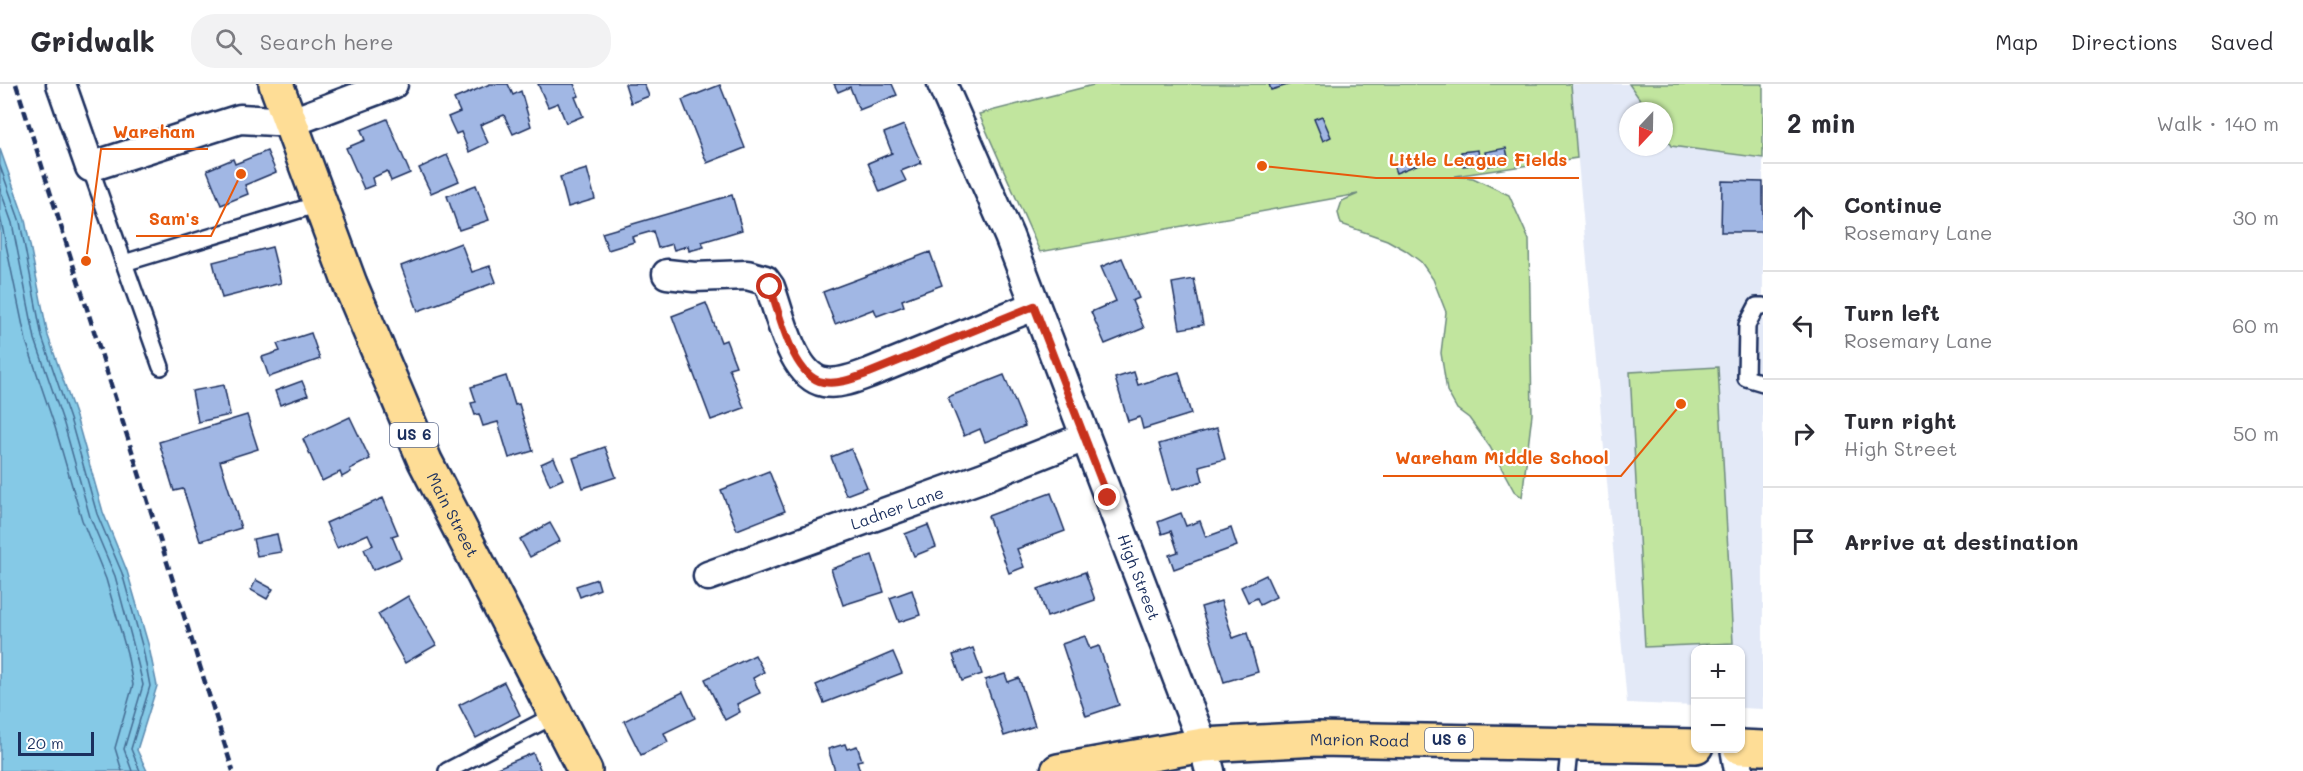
<!DOCTYPE html>
<html lang="en">
<head>
<meta charset="utf-8">
<style>
	:root { --surface:#fff; --page:#f2f2f3; --text:#2b2b33; --muted:#7c7c81; --line:#e1e1e2 }
	body { margin:0; font-family:Mali,sans-serif; background:var(--page); color:var(--text) }
	.controls { position:absolute; right:18px; bottom:18px; display:grid; overflow:hidden; border-radius:12px; box-shadow:0 2px 4px #0004 }
	.controls button { width:54px; height:54px; display:grid; place-items:center; padding:0; border:0; border-bottom:2px solid var(--line); background:var(--surface); color:var(--text); font:30px sans-serif }
	.compass { position:absolute; left:1619px; top:18px; width:54px; height:54px; border-radius:50%; background:var(--surface); box-shadow:0 2px 4px #0004; rotate:202deg }
	.scale { position:absolute; left:18px; bottom:15px; width:76px; box-sizing:border-box; padding-left:6px; border:3px solid #1b2f5e; border-top:0; font-size:16px; line-height:21px; white-space:nowrap; color:#1b2f5e; -webkit-text-stroke:4px #fff; paint-order:stroke }
	.stop { position:absolute; width:18px; height:18px; margin:-14px; border:4px solid #c8321e; border-radius:50%; background:#fff }
	.stop.end { background:#c8321e; border-color:#fff; box-shadow:0 2px 6px #0008 }
	.list { margin:0; padding:0; list-style:none }
	h2 { display:flex; justify-content:space-between; align-items:center; height:78px; margin:0; padding:0 24px; font-size:26px }
	h2 small { font-size:20px; font-weight:400; color:var(--muted) }
	.list li { display:grid; grid-template-columns:39px 1fr auto; gap:18px; align-items:center; box-sizing:border-box; height:108px; padding:0 24px; border-top:2px solid var(--line) }
	.list b { display:block; font-size:22px; white-space:nowrap }
	.list p { margin:0; font-size:20px; white-space:nowrap; color:var(--muted) }
	.list em { font-size:20px; font-style:normal; color:var(--muted) }
	.icon { flex:none; width:33px; height:33px; fill:none; stroke:currentColor; stroke-width:2; stroke-linecap:round; stroke-linejoin:round }
	.map { position:relative; flex:none; width:1763px; height:687px; overflow:hidden }
	header { display:flex; align-items:center; gap:36px; box-sizing:border-box; height:84px; padding:0 30px; background:var(--surface); border-bottom:2px solid var(--line) }
	header strong { font-size:28px }
	nav { display:flex; gap:33px; margin-inline-start:auto; font-size:21px }
	.search { width:420px; height:54px; background:var(--page); display:flex; align-items:center; gap:15px; box-sizing:border-box; padding:0 21px; border-radius:24px; color:var(--muted); font-size:22px }
	main { display:flex }
	aside { flex:1; background:var(--surface) }
	.map>svg:first-child { display:block }
</style>
</head>
<body>
<header>
<strong>Gridwalk</strong>
<div class="search"><svg class="icon" aria-label="search" viewBox="0 0 24 24"><circle cx="10" cy="10" r="6"/><path d="M15 15l6 6"/></svg>Search here</div>
<nav><a>Map</a><a>Directions</a><a>Saved</a></nav>
</header>
<main>
<div class="map">
<svg width="1763" height="687" viewBox="0 0 1763 687">
	<rect width="100%" height="100%" fill="#fff"/>
	<filter id="ink" filterUnits="userSpaceOnUse"><feTurbulence type="fractalNoise" baseFrequency=".0167" numOctaves="2"/><feDisplacementMap in="SourceGraphic" scale="12" xChannelSelector="R" yChannelSelector="G"/><feConvolveMatrix kernelMatrix="1 2 1 2 8 2 1 2 1" color-interpolation-filters="sRGB"/></filter>
	<g filter="url(#ink)">
		<!-- built -->
		<path fill="#e3e9f7" fill-rule="evenodd" d="M 1571,0 L 1763,0 L 1763,625 L 1741,624 L 1740,566 L 1696,566 L 1695,622 L 1627,619 ZM 1628,27 L 1664,27 L 1664,63 L 1628,63 Z"/>
		<!-- green -->
		<g fill="#c1e59e" stroke="#6e8a7e" stroke-width="1.5">
			<polygon points="1097,0 1571,0 1577,74 1455,92 1473,94 1509,111 1529,156 1532,330 1522,413 1514,407 1490,363 1469,334 1457,325 1447,307 1441,269 1446,228 1433,195 1421,178 1405,166 1387,156 1341,140 1338,129 1342,117 1358,110 1040,168 979,30"/>
			<polygon points="1629,0 1763,0 1763,74 1671,62 1664,51 1664,27 1648,27"/>
			<polygon points="1718,283 1733,559 1645,563 1630,288"/>
		</g>
		<!-- water -->
		<polygon fill="#85c9e6" stroke="#5b8bb0" stroke-width="1.5" points="0,65 25,136 48,252 77,336 103,428 127,487 149,563 157,602 137,666 147,687 0,687"/>
		<g fill="none" stroke-linecap="round" stroke-linejoin="round">
			<!-- shore -->
			<g stroke="#456d94" stroke-width="1.5">
				<polyline points="0,82 20,138 42,253 71,338 97,430 122,489 143,565 150,602 131,665 140,687"/>
				<polyline points="0,105 12,139 35,255 64,340 90,433 115,492 135,567 143,601 124,665 132,687"/>
				<polyline points="0,132 26,257 55,343 82,436 106,495 127,569 133,601 115,664 122,687"/>
			</g>
		</g>
		<!-- building -->
		<g fill="#a1b7e4" stroke="#1b2f5e" stroke-width="1.5">
			<polygon points="490,0 508,0 513,11 521,7 531,42 513,50 504,31 480,41 488,59 469,68 461,48 456,50 448,33 460,28 454,15"/>
			<polygon points="538,0 574,0 579,12 575,13 583,32 566,39 558,19 548,23"/>
			<polygon points="625,0 644,0 649,12 631,19"/>
			<polygon points="834,0 892,0 897,11 859,26 850,3 838,8"/>
			<polygon points="1269,0 1291,0 1271,6"/>
			<polygon points="720,1 745,64 707,79 682,16"/>
			<polygon points="1322,32 1331,53 1323,57 1314,35"/>
			<polygon points="387,35 410,89 391,97 387,87 372,94 374,101 364,105 346,64 365,56 361,46"/>
			<polygon points="904,41 921,79 901,87 906,97 880,108 868,79 892,69 884,49"/>
			<polygon points="1506,64 1509,78 1487,82 1485,68"/>
			<polygon points="1478,66 1480,80 1463,82 1461,68"/>
			<polygon points="267,67 276,88 245,101 248,110 221,121 207,86 233,75 235,80"/>
			<polygon points="447,71 459,97 431,109 419,84"/>
			<polygon points="1416,72 1419,80 1396,89 1393,81"/>
			<polygon points="587,85 595,115 568,123 560,93"/>
			<polygon points="1722,97 1763,98 1763,148 1721,148"/>
			<polygon points="476,101 489,136 459,146 447,112"/>
			<polygon points="732,111 742,146 702,158 704,163 689,167 688,162 674,166 672,160 658,164 653,147 632,153 634,158 608,166 602,149"/>
			<polygon points="461,159 472,188 490,182 496,198 418,227 401,182"/>
			<polygon points="272,163 281,199 222,214 213,178"/>
			<polygon points="930,168 942,201 902,216 904,222 877,232 874,225 835,240 823,208"/>
			<polygon points="1122,174 1139,214 1132,217 1144,244 1105,260 1091,228 1116,217 1101,183"/>
			<polygon points="1194,195 1203,241 1180,245 1172,199"/>
			<polygon points="706,219 721,258 726,256 736,282 729,284 744,324 711,336 672,232"/>
			<polygon points="311,249 320,275 269,293 262,273 280,267 277,260"/>
			<polygon points="1134,288 1138,301 1179,288 1191,330 1143,345 1140,333 1128,337 1115,294"/>
			<polygon points="1004,291 1025,342 985,358 980,345 964,352 948,313"/>
			<polygon points="506,292 515,321 519,320 533,367 509,374 498,338 483,342 479,330 475,331 471,319 476,318 471,303"/>
			<polygon points="302,297 308,311 280,321 275,307"/>
			<polygon points="224,301 230,331 198,338 192,307"/>
			<polygon points="247,331 258,365 220,377 241,444 200,457 183,405 174,407 159,358"/>
			<polygon points="350,333 370,375 350,385 351,388 342,393 340,388 322,397 303,355"/>
			<polygon points="1217,344 1225,375 1199,382 1203,397 1172,406 1159,360"/>
			<polygon points="605,363 616,393 583,404 573,374"/>
			<polygon points="851,365 867,403 846,411 831,373"/>
			<polygon points="554,374 563,395 550,401 541,380"/>
			<polygon points="769,387 785,427 737,446 721,406"/>
			<polygon points="1051,409 1065,447 1017,465 1024,483 1009,489 988,432"/>
			<polygon points="383,414 398,450 392,452 401,474 373,486 364,465 373,461 368,450 337,464 326,439"/>
			<polygon points="1181,429 1186,442 1200,437 1206,453 1231,444 1237,462 1174,485 1169,471 1178,468 1171,447 1162,450 1158,438"/>
			<polygon points="550,439 560,457 530,473 520,455"/>
			<polygon points="928,441 936,463 914,472 905,450"/>
			<polygon points="277,450 281,468 257,472 253,455"/>
			<polygon points="872,471 884,508 843,521 831,485"/>
			<polygon points="1085,488 1095,516 1047,533 1038,505"/>
			<polygon points="1266,491 1276,513 1260,521 1257,514 1248,518 1241,503"/>
			<polygon points="597,495 600,505 580,513 576,502"/>
			<polygon points="256,496 273,505 267,515 251,506"/>
			<polygon points="912,506 920,531 899,538 890,514"/>
			<polygon points="408,512 436,561 405,579 378,530"/>
			<polygon points="1221,517 1233,554 1247,549 1258,588 1224,598 1201,523"/>
			<polygon points="1085,552 1090,565 1099,562 1119,621 1086,632 1062,560"/>
			<polygon points="973,564 982,590 962,597 953,571"/>
			<polygon points="893,568 902,589 824,619 816,601"/>
			<polygon points="755,571 764,588 753,594 760,609 737,620 740,628 725,636 705,595"/>
			<polygon points="1005,590 1008,598 1019,594 1035,642 1004,652 985,596"/>
			<polygon points="504,598 520,631 476,654 459,621"/>
			<polygon points="683,608 695,634 664,649 668,658 641,671 624,637"/>
			<polygon points="845,660 847,665 857,662 862,676 857,677 860,687 835,687 828,665"/>
			<polygon points="533,669 541,687 490,687"/>
		</g>
		<g fill="none" stroke-linecap="round" stroke-linejoin="round">
			<defs>
				<g id="lane">
					<polyline points="90,83 161,283"/>
					<polyline points="124,179 319,120"/>
					<polyline points="1763,222 1757,222 1747,241 1746,294 1763,299"/>
					<polyline points="447,687 555,631"/>
					<polyline points="1567,687 1570,658"/>
				</g>
				<g id="street">
					<polyline points="61,0 90,83 240,35 292,38 393,0"/>
					<path id="s1" d="M 942,0 L 1009,152 L 1203,661 L 1210,687"/>
					<path d="M 667,190 L 694,193 L 747,191 L 765,196 L 770,203 C 780,230 792,292 824,298 C 838,301 856,294 869,289 L 1034,222"/>
					<path id="s2" d="M 708,492 L 981,394 L 1085,353"/>
					<polyline points="1735,664 1739,687"/>
				</g>
				<g id="primary">
					<path id="s3" d="M 276,0 L 350,200 L 425,377 L 585,687"/>
					<polyline points="1740,663 1763,664"/>
					<path id="s4" d="M 1058,687 L 1203,661 L 1318,655 L 1696,662"/>
				</g>
			</defs>
			<!-- lane casing -->
			<use href="#lane" stroke="#1b2f5e" stroke-width="20"/>
			<!-- street casing -->
			<use href="#street" stroke="#1b2f5e" stroke-width="33"/>
			<!-- primary casing -->
			<use href="#primary" stroke="#1b2f5e" stroke-width="38"/>
			<!-- lane -->
			<use href="#lane" stroke="#fff" stroke-width="15"/>
			<!-- street -->
			<use href="#street" stroke="#fff" stroke-width="28"/>
			<!-- primary -->
			<use href="#primary" stroke="#fedd96" stroke-width="33"/>
			<!-- rail -->
			<polyline stroke="#1b2f5e" stroke-width="4.5" stroke-dasharray="9 4.5" stroke-linecap="butt" points="16,0 233,687"/>
		</g>
	</g>
	<g fill="none" stroke-linecap="round" stroke-linejoin="round" filter="url(#ink)">
		<!-- route -->
		<path stroke="#c8321e" stroke-width="8" d="M 770,203 C 780,230 792,292 823,298 C 838,301 855,294 869,289 L 1034,222 L 1108,414"/>
	</g>
	<g text-anchor="middle" stroke-width="4.5" stroke-linejoin="round" paint-order="stroke">
		<!-- shield labels -->
		<g fill="#fff" stroke="#5f6d8e" stroke-width="1.5">
			<rect x="390" y="339" width="48" height="24" rx="4.5"/>
			<rect x="1425" y="644" width="48" height="24" rx="4.5"/>
		</g>
		<g font-size="15" font-weight="bold" fill="#1b2f5e">
			<text x="414" y="356">US 6</text>
			<text x="1449" y="661">US 6</text>
		</g>
		<!-- street labels -->
		<g font-size="16" fill="#1b2f5e" stroke="#fff">
			<text dy="6" stroke="none"><textPath href="#s2" startOffset="201">Ladner Lane</textPath></text>
			<text dy="6" stroke="none"><textPath href="#s3" startOffset="466">Main Street</textPath></text>
			<text dy="6" stroke="none"><textPath href="#s1" startOffset="531">High Street</textPath></text>
			<text dy="6" stroke="none"><textPath href="#s4" startOffset="304">Marion Road</textPath></text>
		</g>
	</g>
	<!-- callouts -->
	<path fill="none" stroke="#e8590c" stroke-width="2" d="M86 177L101 65H208M1262 82L1376 94H1579M241 90L211 152H136M1681 320L1621 392H1383"/>
	<g fill="#e8590c" stroke="#fff" stroke-width="2">
		<circle cx="86" cy="177" r="6"/>
		<circle cx="1262" cy="82" r="6"/>
		<circle cx="241" cy="90" r="6"/>
		<circle cx="1681" cy="320" r="6"/>
	</g>
	<g font-size="18" text-anchor="middle" font-weight="bold" fill="#e8590c" stroke="#fff" stroke-width="4.5" stroke-linejoin="round" paint-order="stroke">
		<text x="154" y="54">Wareham</text>
		<text x="1478" y="82">Little League Fields</text>
		<text x="174" y="141">Sam's</text>
		<text x="1502" y="380">Wareham Middle School</text>
	</g>
</svg>
<div class="controls">
<button>+</button>
<button>−</button>
</div>
<svg class="compass" viewBox="-18 -18 36 36"><path d="M0-13l5 13h-10z" fill="#e53935"/><path d="M0 13l5-13h-10z" fill="#7c7c81"/></svg>
<div class="scale">20 m</div>
<div class="stop" style="left:770px;top:203px"></div>
<div class="stop end" style="left:1108px;top:414px"></div>
</div>
<aside>
<h2>2 min<small>Walk · 140 m</small></h2>
<ul class="list">
<li><svg class="icon" aria-label="ahead" viewBox="0 0 24 24"><path d="M12 20V5M6 11l6-6 6 6"/></svg><div><b>Continue</b><p>Rosemary Lane</p></div><em>30 m</em></li>
<li><svg class="icon" aria-label="left" viewBox="0 0 24 24"><path d="M17 20v-9H6M10 6l-5 5 5 5"/></svg><div><b>Turn left</b><p>Rosemary Lane</p></div><em>60 m</em></li>
<li><svg class="icon" aria-label="right" viewBox="0 0 24 24"><path d="M7 20v-9h11M14 6l5 5-5 5"/></svg><div><b>Turn right</b><p>High Street</p></div><em>50 m</em></li>
<li><svg class="icon" aria-label="arrive" viewBox="0 0 24 24"><path d="M6 21V4h12l-3 4 3 4H6"/></svg><div><b>Arrive at destination</b></div></li>
</ul>
</aside>
</main>
</body>
</html>
